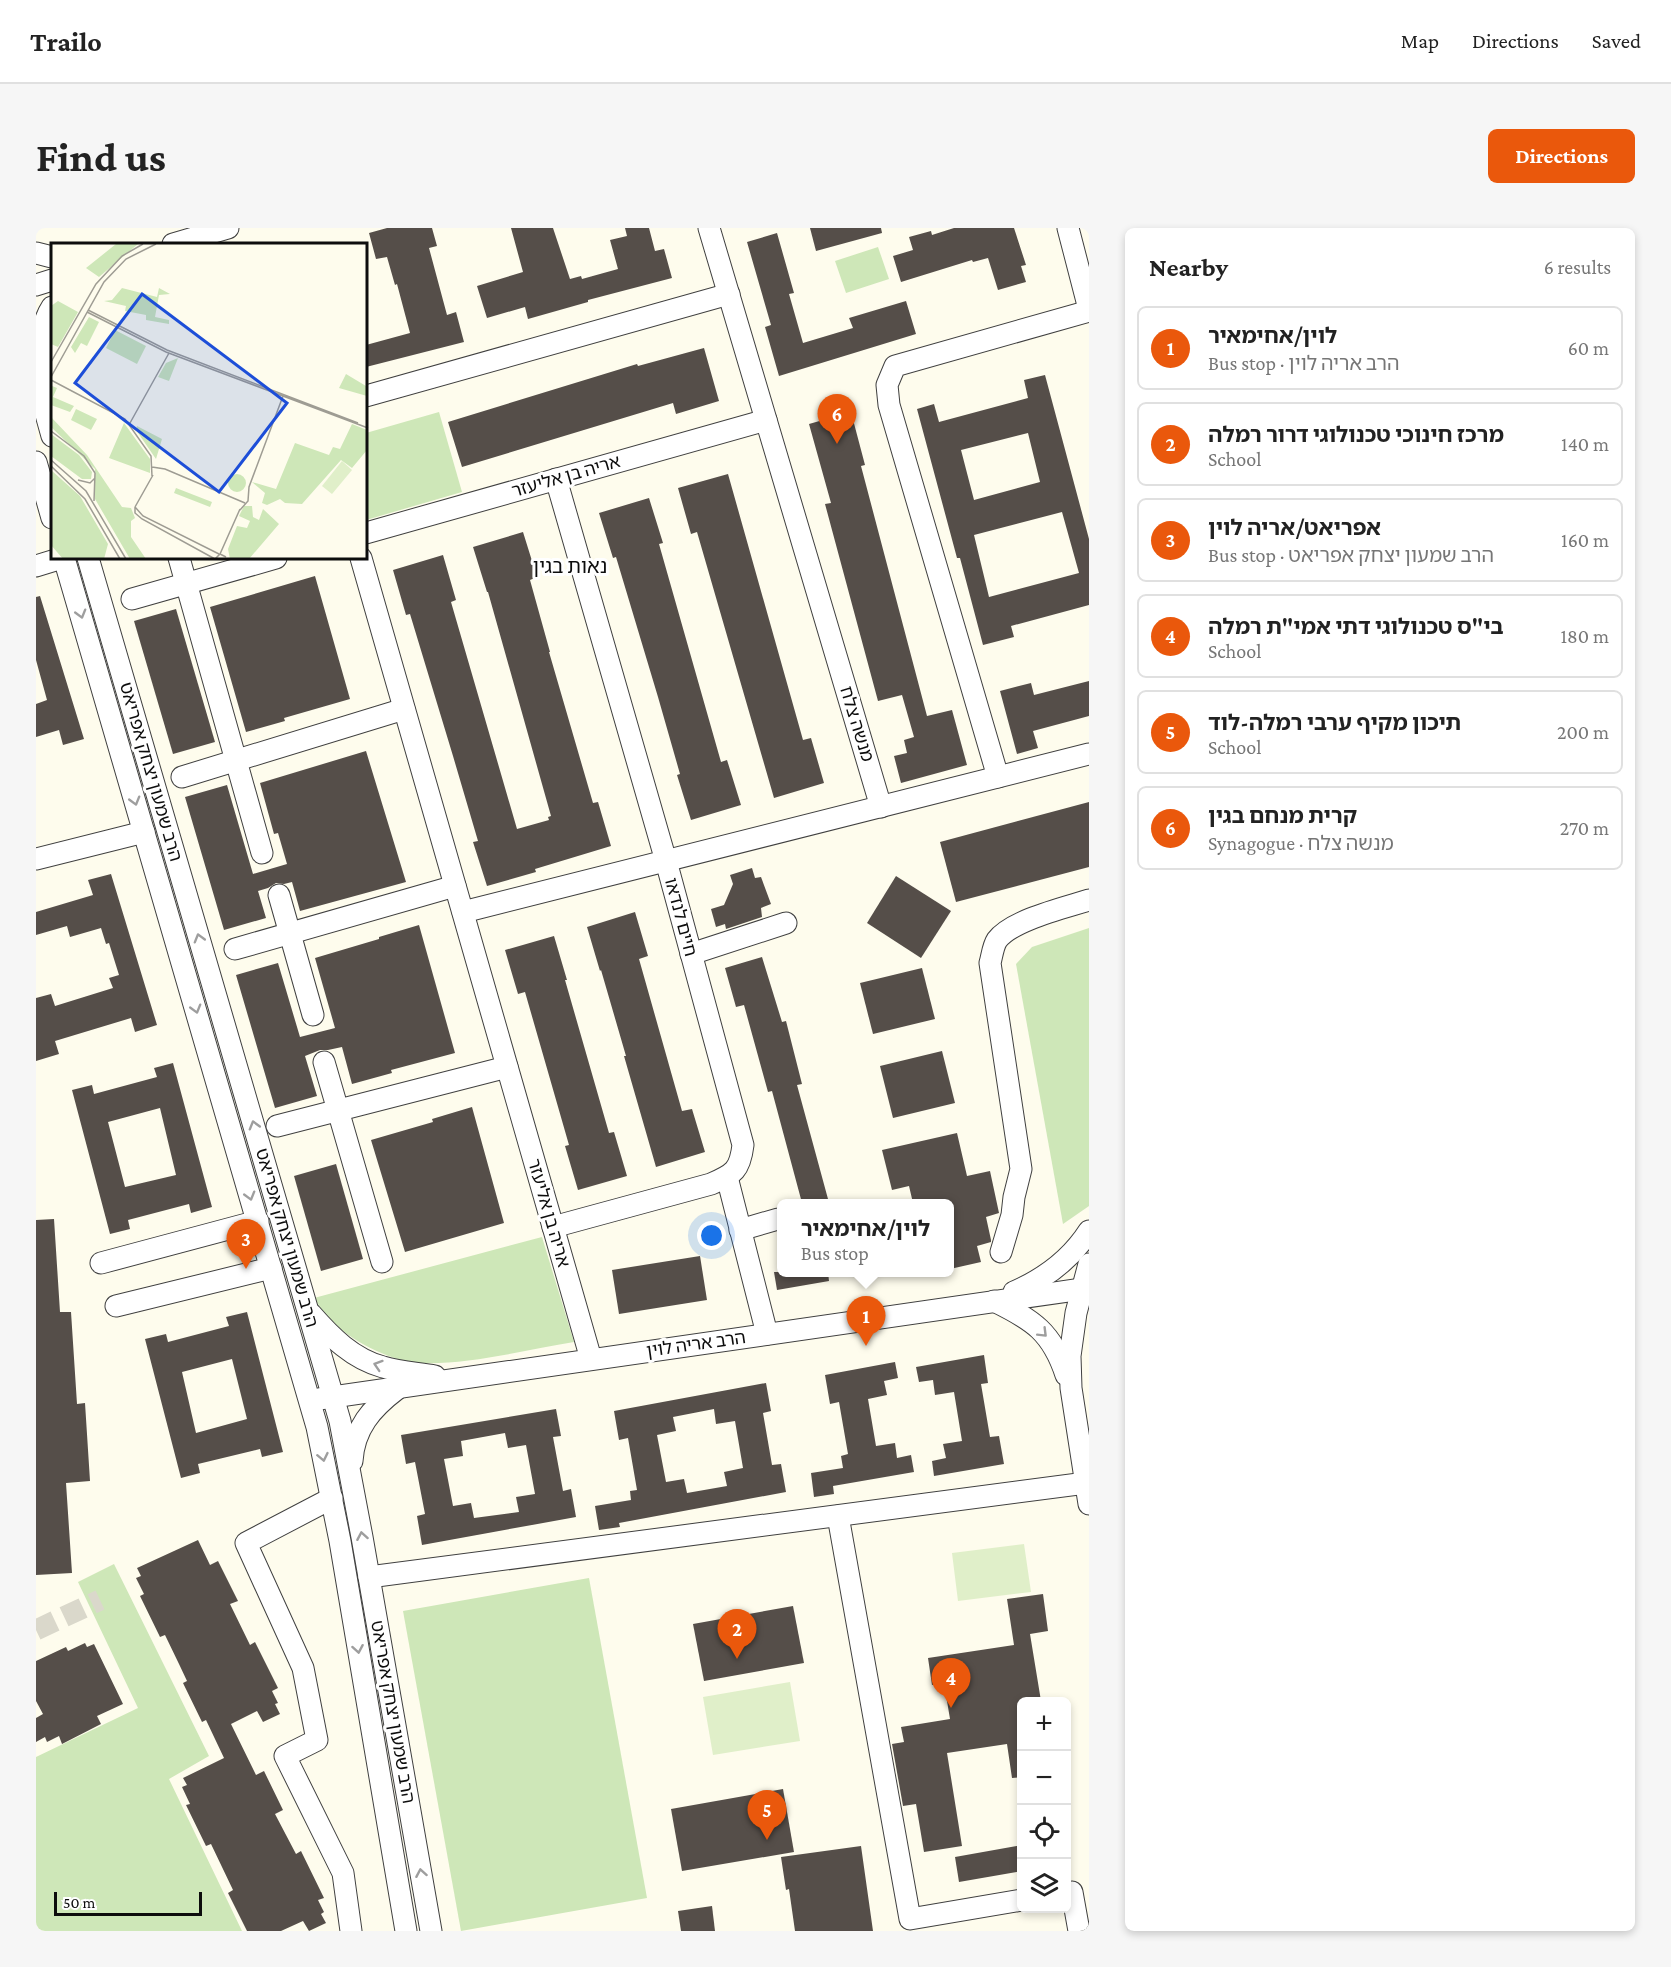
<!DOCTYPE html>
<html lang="en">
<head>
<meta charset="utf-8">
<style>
	:root { --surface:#fff; --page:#f6f6f6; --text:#222; --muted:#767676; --line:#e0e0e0; --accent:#ea580c }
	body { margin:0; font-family:"Crimson Pro","Noto Sans Hebrew",serif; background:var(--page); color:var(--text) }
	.controls { position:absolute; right:18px; bottom:18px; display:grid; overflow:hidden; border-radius:9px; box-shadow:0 3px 9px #0003 }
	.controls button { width:54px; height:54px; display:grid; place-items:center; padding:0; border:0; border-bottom:2px solid var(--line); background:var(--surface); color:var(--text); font:30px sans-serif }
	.scale { position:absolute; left:18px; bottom:15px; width:148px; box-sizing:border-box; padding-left:6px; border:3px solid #0d0d0d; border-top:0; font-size:16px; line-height:21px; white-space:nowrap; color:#0d0d0d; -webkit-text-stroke:4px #fff; paint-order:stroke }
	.you { position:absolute; left:676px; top:1008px; width:21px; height:21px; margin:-15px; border:4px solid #fff; border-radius:50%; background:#1a73e8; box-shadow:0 0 0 9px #1a73e833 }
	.badge { display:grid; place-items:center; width:39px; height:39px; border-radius:50%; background:var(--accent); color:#fff; font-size:20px; font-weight:700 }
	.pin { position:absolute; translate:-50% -50px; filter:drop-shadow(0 2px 3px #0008) }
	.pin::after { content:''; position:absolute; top:32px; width:21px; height:18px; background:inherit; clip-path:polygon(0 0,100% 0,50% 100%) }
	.popup { position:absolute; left:741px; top:971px; width:177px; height:78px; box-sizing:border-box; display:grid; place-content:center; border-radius:9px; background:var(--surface); filter:drop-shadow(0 2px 4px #0005); font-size:20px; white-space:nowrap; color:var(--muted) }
	.popup b { font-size:22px; color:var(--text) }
	.popup::after { content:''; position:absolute; left:50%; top:100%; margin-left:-12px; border:12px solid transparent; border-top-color:var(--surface) }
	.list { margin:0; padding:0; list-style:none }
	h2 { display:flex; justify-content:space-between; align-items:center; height:78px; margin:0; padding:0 24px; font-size:26px }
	h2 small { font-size:20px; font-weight:400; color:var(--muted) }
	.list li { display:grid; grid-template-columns:39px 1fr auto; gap:18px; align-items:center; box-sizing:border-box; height:84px; margin:0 12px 12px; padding:0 12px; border:2px solid var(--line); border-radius:9px }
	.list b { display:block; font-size:22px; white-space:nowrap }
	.list p { margin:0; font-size:20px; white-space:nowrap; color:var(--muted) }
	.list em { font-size:20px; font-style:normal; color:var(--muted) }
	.icon { flex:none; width:33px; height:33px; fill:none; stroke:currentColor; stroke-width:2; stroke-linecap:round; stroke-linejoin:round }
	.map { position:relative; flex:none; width:1053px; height:1703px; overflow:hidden; border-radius:9px }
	header { display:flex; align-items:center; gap:36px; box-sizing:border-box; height:84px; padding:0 30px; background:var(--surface); border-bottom:2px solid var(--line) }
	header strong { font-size:28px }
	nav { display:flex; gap:33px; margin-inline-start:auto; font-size:21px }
	.intro { display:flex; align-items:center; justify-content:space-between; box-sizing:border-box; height:144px; padding:0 36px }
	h1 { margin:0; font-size:42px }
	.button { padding:15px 27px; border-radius:9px; background:var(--accent); color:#fff; font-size:21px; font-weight:700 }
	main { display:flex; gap:36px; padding:0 36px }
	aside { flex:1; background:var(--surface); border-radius:9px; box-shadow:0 3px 9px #0003 }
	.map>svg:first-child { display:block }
</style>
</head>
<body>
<header>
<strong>Trailo</strong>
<nav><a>Map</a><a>Directions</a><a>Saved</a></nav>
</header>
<div class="intro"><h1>Find us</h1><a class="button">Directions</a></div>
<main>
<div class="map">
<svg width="1053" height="1703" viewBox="0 0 1053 1703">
	<rect width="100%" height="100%" fill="#fefced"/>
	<!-- green -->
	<g fill="#cee7b8">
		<polygon points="842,19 853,51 810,65 799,33"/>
		<polygon points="403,184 426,264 330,292 330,205"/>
		<polygon points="1053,700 1053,978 1027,996 980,736 996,719"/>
		<path d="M 506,1009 L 538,1114 C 490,1122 431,1137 384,1135 C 352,1133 312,1111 291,1089 C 286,1083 282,1076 278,1070 Z"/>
		<polygon points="78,1336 173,1528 133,1551 206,1703 0,1703 0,1529 102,1480 42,1354"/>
		<polygon points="553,1350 611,1670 425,1703 367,1383"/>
	</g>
	<!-- pitch -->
	<g fill="#e0efc9">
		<polygon points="988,1316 995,1364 922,1373 916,1325"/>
		<polygon points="754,1454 764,1513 677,1527 667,1469"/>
	</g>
	<!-- building -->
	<g fill="#554e49" fill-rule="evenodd">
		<polygon points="351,0 396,0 401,18 393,20 411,87 420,84 428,114 330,139 330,117 374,105 361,56 359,57 351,29 340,31 333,5"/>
		<polygon points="475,0 517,0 534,51 545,48 546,51 582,41 574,12 591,8 589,0 613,0 619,23 628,21 636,50 552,72 552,74 492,91 489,79 451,90 441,58 487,44"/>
		<polygon points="774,0 845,0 846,5 780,23"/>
		<polygon points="918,0 978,0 990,37 985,38 990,54 962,62 952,30 937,34 936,32 865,54 857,28 877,22 873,9 895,3 896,7"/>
		<polygon points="741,5 758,65 753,66 767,115 817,100 813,90 870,73 880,106 743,148 729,99 735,97 711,14"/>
		<polygon points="668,120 683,173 640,186 637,175 426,239 412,194 601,136 602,138"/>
		<path d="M 1009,147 L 1053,311 L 1053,377 L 975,398 L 978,409 L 947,417 L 924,330 L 921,330 L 881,181 L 898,176 L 903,194 L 992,170 L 988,152 ZM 992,205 L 1004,254 L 938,272 L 925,222 ZM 1026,284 L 1043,345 L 953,369 L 938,307 Z"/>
		<polygon points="815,184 829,237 825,238 891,488 916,482 931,537 865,555 858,528 871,525 868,512 878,509 866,467 842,473 789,276 795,275 773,196"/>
		<polygon points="692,246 767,512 775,510 788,555 738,570 661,304 655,306 642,260"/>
		<polygon points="613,270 627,315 623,316 685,534 691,532 705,577 655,592 641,547 644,546 622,469 580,329 577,330 563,285"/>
		<polygon points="487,304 501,349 494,352 514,424 513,424 557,575 562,574 575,618 499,641 500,644 451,658 437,614 442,613 417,528 374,386 370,387 357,342 407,327 420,372 415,374 481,601 513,592 512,589 515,588 452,364 451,364 437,319"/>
		<polygon points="279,348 314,471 248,490 249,493 210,504 174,379"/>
		<polygon points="4,368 48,511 27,517 23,502 0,509 0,476 11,472 0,432 0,369"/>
		<polygon points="140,381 179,514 137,526 98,393"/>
		<polygon points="1053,453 1053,488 997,503 1002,520 981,526 964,463 995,455 998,467"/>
		<polygon points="330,523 370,654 264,683 256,654 248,656 240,655 232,660 222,663 230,690 188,702 149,569 191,557 217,646 251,636 242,605 238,606 224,555"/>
		<polygon points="1053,574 1053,639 920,674 904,614"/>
		<polygon points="716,640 719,650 725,649 735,676 725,680 726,689 690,701 689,696 680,699 675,681 688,677 697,656 694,647"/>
		<polygon points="75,646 121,797 99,804 95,790 19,813 23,826 0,833 0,770 15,766 19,778 77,760 73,750 83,747 73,715 70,716 65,700 34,709 31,698 0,707 0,684 57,667 52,652"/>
		<polygon points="860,648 915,683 885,730 831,695"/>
		<polygon points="599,684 612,728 603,731 646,883 656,881 669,924 620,939 588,828 590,828 565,742 564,743 551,699"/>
		<polygon points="383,697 419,825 355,842 356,845 316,856 306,819 292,822 284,822 269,828 281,868 239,880 200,747 242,735 264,809 299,800 279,730 343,711 343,709"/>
		<polygon points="518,708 531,752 529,752 573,905 578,904 591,948 542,962 529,918 533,917 489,764 482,766 469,722"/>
		<polygon points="726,729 746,794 750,793 766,856 761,857 792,971 775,975 766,975 736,863 732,864 708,777 700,779 689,740"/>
		<polygon points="886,740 899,791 837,806 824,755"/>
		<polygon points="906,823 919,875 857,890 844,838"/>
		<path d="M 137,835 L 176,979 L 155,985 L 153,976 L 92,992 L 94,1001 L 74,1006 L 36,862 L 56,857 L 58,866 L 121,849 L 118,840 ZM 124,880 L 140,947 L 89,959 L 72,894 Z"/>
		<polygon points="436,879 468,995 369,1024 335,912 397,894 396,891"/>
		<polygon points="921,905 931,948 954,943 963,985 950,989 955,1012 955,1014 941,1018 945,1034 914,1041 914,975 877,975 873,958 856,962 846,922"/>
		<polygon points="300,936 327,1031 285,1043 258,948"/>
		<polygon points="18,991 24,1084 35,1084 41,1176 49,1175 54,1253 30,1255 36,1345 0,1347 0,992"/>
		<polygon points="664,1028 671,1072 583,1086 576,1042"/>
		<polygon points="738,1044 792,1044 793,1053 741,1062"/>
		<path d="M 211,1084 L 247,1224 L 226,1229 L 224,1221 L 162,1236 L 164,1245 L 145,1250 L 109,1111 L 130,1106 L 132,1114 L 193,1098 L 190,1089 ZM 196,1131 L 211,1191 L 160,1205 L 146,1144 Z"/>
		<polygon points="948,1127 952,1155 945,1156 954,1209 963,1208 968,1236 898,1248 896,1233 910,1230 907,1216 926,1213 918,1164 899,1167 897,1152 883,1154 880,1139"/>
		<polygon points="859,1134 862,1150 848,1153 851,1167 832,1171 840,1218 859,1215 861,1230 875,1227 878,1244 797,1258 798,1266 778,1269 775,1245 807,1240 805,1228 812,1226 803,1174 794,1176 789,1147"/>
		<path d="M 730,1155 L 735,1183 L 727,1185 L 736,1237 L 745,1236 L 750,1264 L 583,1295 L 584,1299 L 563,1302 L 559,1278 L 595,1272 L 594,1263 L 601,1262 L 592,1210 L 583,1212 L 578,1183 ZM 678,1181 L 680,1196 L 699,1193 L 707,1240 L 688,1244 L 691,1258 L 651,1265 L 648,1251 L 630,1254 L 621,1207 L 640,1203 L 637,1189 Z"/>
		<path d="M 520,1181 L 525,1208 L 517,1209 L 527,1263 L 535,1261 L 540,1289 L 386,1317 L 381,1288 L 389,1286 L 379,1234 L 370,1236 L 365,1207 ZM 469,1205 L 472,1220 L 490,1217 L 499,1266 L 480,1269 L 483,1284 L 438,1290 L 435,1275 L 417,1278 L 408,1231 L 427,1228 L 425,1213 Z"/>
		<polygon points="162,1312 174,1337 182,1333 202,1373 194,1376 214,1417 219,1414 242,1460 236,1463 242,1475 239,1476 244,1486 227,1494 221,1483 195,1496 220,1547 228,1543 247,1582 239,1586 260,1626 265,1623 288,1670 282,1672 288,1684 285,1686 290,1695 273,1703 267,1693 245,1703 211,1703 192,1665 197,1662 175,1616 170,1618 150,1577 154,1576 146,1559 151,1557 147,1550 188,1530 170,1492 166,1494 147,1455 151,1453 143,1436 129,1407 124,1409 104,1368 108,1366 100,1350 105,1348 101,1340"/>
		<polygon points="1007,1366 1012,1403 994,1406 1005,1473 986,1473 986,1549 976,1550 971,1516 911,1525 926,1618 888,1624 880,1576 867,1578 856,1516 868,1514 865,1499 914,1491 908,1455 896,1457 892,1430 978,1417 971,1371"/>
		<polygon points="757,1378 768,1435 668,1453 657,1396"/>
		<polygon points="49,1415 51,1419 58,1416 87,1476 61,1488 65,1496 26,1516 23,1508 11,1514 9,1509 0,1514 0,1490 7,1486 0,1473 0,1433 30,1419 32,1423"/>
		<polygon points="747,1561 758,1624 646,1643 635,1581"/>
		<polygon points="986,1617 986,1643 923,1654 919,1629"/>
		<polygon points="825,1618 837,1703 759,1703 753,1661 750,1662 745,1629"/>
		<polygon points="676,1678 679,1703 645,1703 642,1683"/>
	</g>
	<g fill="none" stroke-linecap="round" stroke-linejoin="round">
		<!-- minor-tunnel -->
		<polyline stroke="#dad8cb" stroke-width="21" stroke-dasharray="21 10" stroke-linecap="butt" points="0,1402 64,1372"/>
		<defs>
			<g id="minor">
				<polyline points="673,0 845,579"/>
				<polyline points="1032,0 1053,81"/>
				<polyline points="137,16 192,0"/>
				<polyline points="0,25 16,29"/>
				<polyline points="0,57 16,52"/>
				<polyline points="1,154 16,208"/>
				<path d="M 4,165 C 4,136 0,104 16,79"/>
				<polyline points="330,168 693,66"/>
				<polyline points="0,234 16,290"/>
				<polyline points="330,305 730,192"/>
				<polyline points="28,330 281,1199 304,1313 370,1703"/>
				<polyline points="52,330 304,1193 326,1309 395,1703"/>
				<polyline points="143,330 226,625"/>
				<polyline points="325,330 555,1131"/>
				<polyline points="0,338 26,330"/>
				<polyline points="96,371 240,330"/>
				<polyline points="146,549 368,481"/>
				<polyline points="962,549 853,177 851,157 859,138 1053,83"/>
				<polyline points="0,631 108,604"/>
				<polyline points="243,667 277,787"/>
				<polyline points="427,684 1053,526"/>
				<polyline points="199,721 419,658"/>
				<polyline points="655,726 750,695"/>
				<polyline points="288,834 346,1034"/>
				<polyline points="241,898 471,839"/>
				<polyline points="691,949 731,1106"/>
				<path d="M 517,999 L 675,956 C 698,946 704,942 707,917 L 630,633 L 520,251"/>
				<polyline points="704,1002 742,991"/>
				<path d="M 965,1024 L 976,987 L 978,969 L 985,941 L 954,735 C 956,728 957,718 961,712 C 976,692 1028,680 1053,672"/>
				<polyline points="65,1035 222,993"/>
				<polyline points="1053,1036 1040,1085 1034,1128 1035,1160 1053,1276"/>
				<path d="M 978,1064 C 1008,1051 1035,1031 1053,1003"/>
				<path d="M 958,1073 C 997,1092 1016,1104 1030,1147"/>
				<polyline points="80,1078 235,1040"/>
				<path d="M 275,1086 C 295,1109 317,1131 347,1139 C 363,1144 382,1145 399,1148"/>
				<polyline points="283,1171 1046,1061"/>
				<path d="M 316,1233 C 318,1200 336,1180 361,1161"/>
				<polyline points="296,1270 210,1315 267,1440 281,1512 249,1528 307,1645 315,1703"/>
				<polyline points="802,1288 874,1691 986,1672"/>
				<polyline points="333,1349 1050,1255"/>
				<polyline points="1036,1664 1043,1703"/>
			</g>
		</defs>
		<!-- minor casing -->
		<use href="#minor" stroke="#404040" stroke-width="23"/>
		<!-- minor -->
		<use href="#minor" stroke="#fff" stroke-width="21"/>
	</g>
	<!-- one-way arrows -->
	<defs><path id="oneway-chevron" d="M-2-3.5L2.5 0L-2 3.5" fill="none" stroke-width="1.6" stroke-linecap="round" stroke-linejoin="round" transform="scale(1.5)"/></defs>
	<g stroke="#9e9e9e">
		<use href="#oneway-chevron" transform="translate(45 386) rotate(74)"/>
		<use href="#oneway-chevron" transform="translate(99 573) rotate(74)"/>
		<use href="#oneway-chevron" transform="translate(163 710) rotate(-106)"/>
		<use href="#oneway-chevron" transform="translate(160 781) rotate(74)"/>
		<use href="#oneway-chevron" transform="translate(218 897) rotate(-106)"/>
		<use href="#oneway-chevron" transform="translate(214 968) rotate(74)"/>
		<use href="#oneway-chevron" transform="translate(1007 1105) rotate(45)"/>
		<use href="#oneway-chevron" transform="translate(342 1137) rotate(-162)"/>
		<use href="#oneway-chevron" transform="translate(287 1229) rotate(78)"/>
		<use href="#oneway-chevron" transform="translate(326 1308) rotate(-100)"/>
		<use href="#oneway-chevron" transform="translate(322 1421) rotate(80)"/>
		<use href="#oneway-chevron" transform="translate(385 1645) rotate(-100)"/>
	</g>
	<g text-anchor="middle" stroke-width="6" stroke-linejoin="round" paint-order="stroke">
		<!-- street labels -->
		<g font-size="18" fill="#0d0d0d" stroke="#fff">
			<text transform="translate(530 248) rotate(-16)" y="6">אריה בן אליעזר</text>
			<text transform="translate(821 496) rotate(73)" y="6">מנשה צלח</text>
			<text transform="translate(115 544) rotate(74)" y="6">הרב שמעון יצחק אפריאט</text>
			<text transform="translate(645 689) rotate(75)" y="6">חיים לנדאו</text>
			<text transform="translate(513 985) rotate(74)" y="6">אריה בן אליעזר</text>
			<text transform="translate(251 1010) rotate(74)" y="6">הרב שמעון יצחק אפריאט</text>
			<text transform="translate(660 1116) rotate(-8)" y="6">הרב אריה לוין</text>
			<text transform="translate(357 1484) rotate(80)" y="6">הרב שמעון יצחק אפריאט</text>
		</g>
		<!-- neighbourhood labels -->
		<g font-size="20" fill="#0d0d0d" stroke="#fff">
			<text x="534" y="345">נאות בגין</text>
		</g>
	</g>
	<!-- overview -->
	<g transform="translate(15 15)">
		<rect width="316" height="316" fill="#fefced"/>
		<path d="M 65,1 L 87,1 L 48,34 L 35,25 ZM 71,45 L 106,54 L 108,45 L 119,51 L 108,52 L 104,74 L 118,77 L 118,81 L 95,77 L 95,72 L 74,68 L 75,63 L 53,58 L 61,57 ZM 7,58 L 27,69 L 7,104 L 0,101 L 0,63 ZM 38,74 L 48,79 L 36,103 L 30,100 L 24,110 L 20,104 ZM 64,87 L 95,103 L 86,121 L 55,105 ZM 127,115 L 118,138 L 107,134 L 115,120 ZM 295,131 L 315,143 L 316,153 L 288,145 ZM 1,143 L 6,145 L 2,154 L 23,163 L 19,169 L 0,162 ZM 25,166 L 46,176 L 40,187 L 20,177 ZM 0,174 L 36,212 L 71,264 L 80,265 L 84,275 L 80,278 L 80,294 L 95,316 L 79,316 L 44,256 L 44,226 L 0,184 ZM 73,180 L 99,216 L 99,230 L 58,215 ZM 301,181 L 316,187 L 316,207 L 301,225 L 290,217 L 251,261 L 234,260 L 229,256 L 216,262 L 211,260 L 214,250 L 201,239 L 225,246 L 244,200 L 278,212 L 282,204 L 289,206 ZM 86,183 L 111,196 L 105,216 L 85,187 ZM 0,191 L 28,212 L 41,229 L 40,236 L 31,236 L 0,213 ZM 0,227 L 29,253 L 57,301 L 53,316 L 12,316 L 0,302 ZM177 240a9 9 0 1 1 18 0a9 9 0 1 1-18 0ZM 125,245 L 161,259 L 159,264 L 123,250 ZM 193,263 L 201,263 L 202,274 L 208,277 L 212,266 L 228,281 L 198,316 L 179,316 L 177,306 L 186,283 L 196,285 L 199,278 L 188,273 Z" fill="#cee7b8"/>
		<path d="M 291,218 L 301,227 L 281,251 L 271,243 Z" fill="#e0efc9"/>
		<path fill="none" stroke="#9e9c93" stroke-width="1.5" d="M 37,67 L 116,107 L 307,180M 36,69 L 115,109 L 317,185M 0,119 L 45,41 L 71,13 L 92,1M 0,134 L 53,39 L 75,16 L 105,1M 0,137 L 74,176 L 100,213 L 101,233M 79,180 L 118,110M 0,188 L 33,213 L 44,230M 0,217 L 35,248 L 75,316M 0,223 L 34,256 L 69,316M 101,224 L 114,226 L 194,260M 27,237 L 39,240 L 44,235M 43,258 L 44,230M 84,264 L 84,270 L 91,276 L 164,316 L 169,311 L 175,314M 84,264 L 92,273 L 168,311M 84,264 L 102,232M 189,267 L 197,258 L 198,244 L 232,153M 169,311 L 189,266"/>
		<path fill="#1d4ed8" fill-opacity="0.15" stroke="#1d4ed8" stroke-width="3" d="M 91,51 L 236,160 L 168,249 L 24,140 Z"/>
		<rect width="316" height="316" fill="none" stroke="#0d0d0d" stroke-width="3"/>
	</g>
</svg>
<div class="controls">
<button>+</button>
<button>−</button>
<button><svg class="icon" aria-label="locate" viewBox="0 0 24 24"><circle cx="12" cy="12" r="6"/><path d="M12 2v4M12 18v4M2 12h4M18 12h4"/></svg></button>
<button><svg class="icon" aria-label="layers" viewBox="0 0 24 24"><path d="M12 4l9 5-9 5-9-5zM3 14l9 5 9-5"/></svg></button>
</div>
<div class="scale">50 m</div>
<div class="you"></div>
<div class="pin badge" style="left:830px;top:1118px">1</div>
<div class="popup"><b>לוין/אחימאיר</b>Bus stop</div>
<div class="pin badge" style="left:701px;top:1431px">2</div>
<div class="pin badge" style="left:210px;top:1041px">3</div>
<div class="pin badge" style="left:915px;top:1480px">4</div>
<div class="pin badge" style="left:731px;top:1612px">5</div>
<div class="pin badge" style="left:801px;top:216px">6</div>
</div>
<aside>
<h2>Nearby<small>6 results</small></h2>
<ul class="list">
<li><span class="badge">1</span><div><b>לוין/אחימאיר</b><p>Bus stop · הרב אריה לוין</p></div><em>60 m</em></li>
<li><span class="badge">2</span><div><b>מרכז חינוכי טכנולוגי דרור רמלה</b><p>School</p></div><em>140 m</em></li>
<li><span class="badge">3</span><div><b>אפריאט/אריה לוין</b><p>Bus stop · הרב שמעון יצחק אפריאט</p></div><em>160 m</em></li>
<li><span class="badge">4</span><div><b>בי&quot;ס טכנולוגי דתי אמי&quot;ת רמלה</b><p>School</p></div><em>180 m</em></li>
<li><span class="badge">5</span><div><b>תיכון מקיף ערבי רמלה-לוד</b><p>School</p></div><em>200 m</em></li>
<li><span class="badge">6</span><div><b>קרית מנחם בגין</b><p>Synagogue · מנשה צלח</p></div><em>270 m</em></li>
</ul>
</aside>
</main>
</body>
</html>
